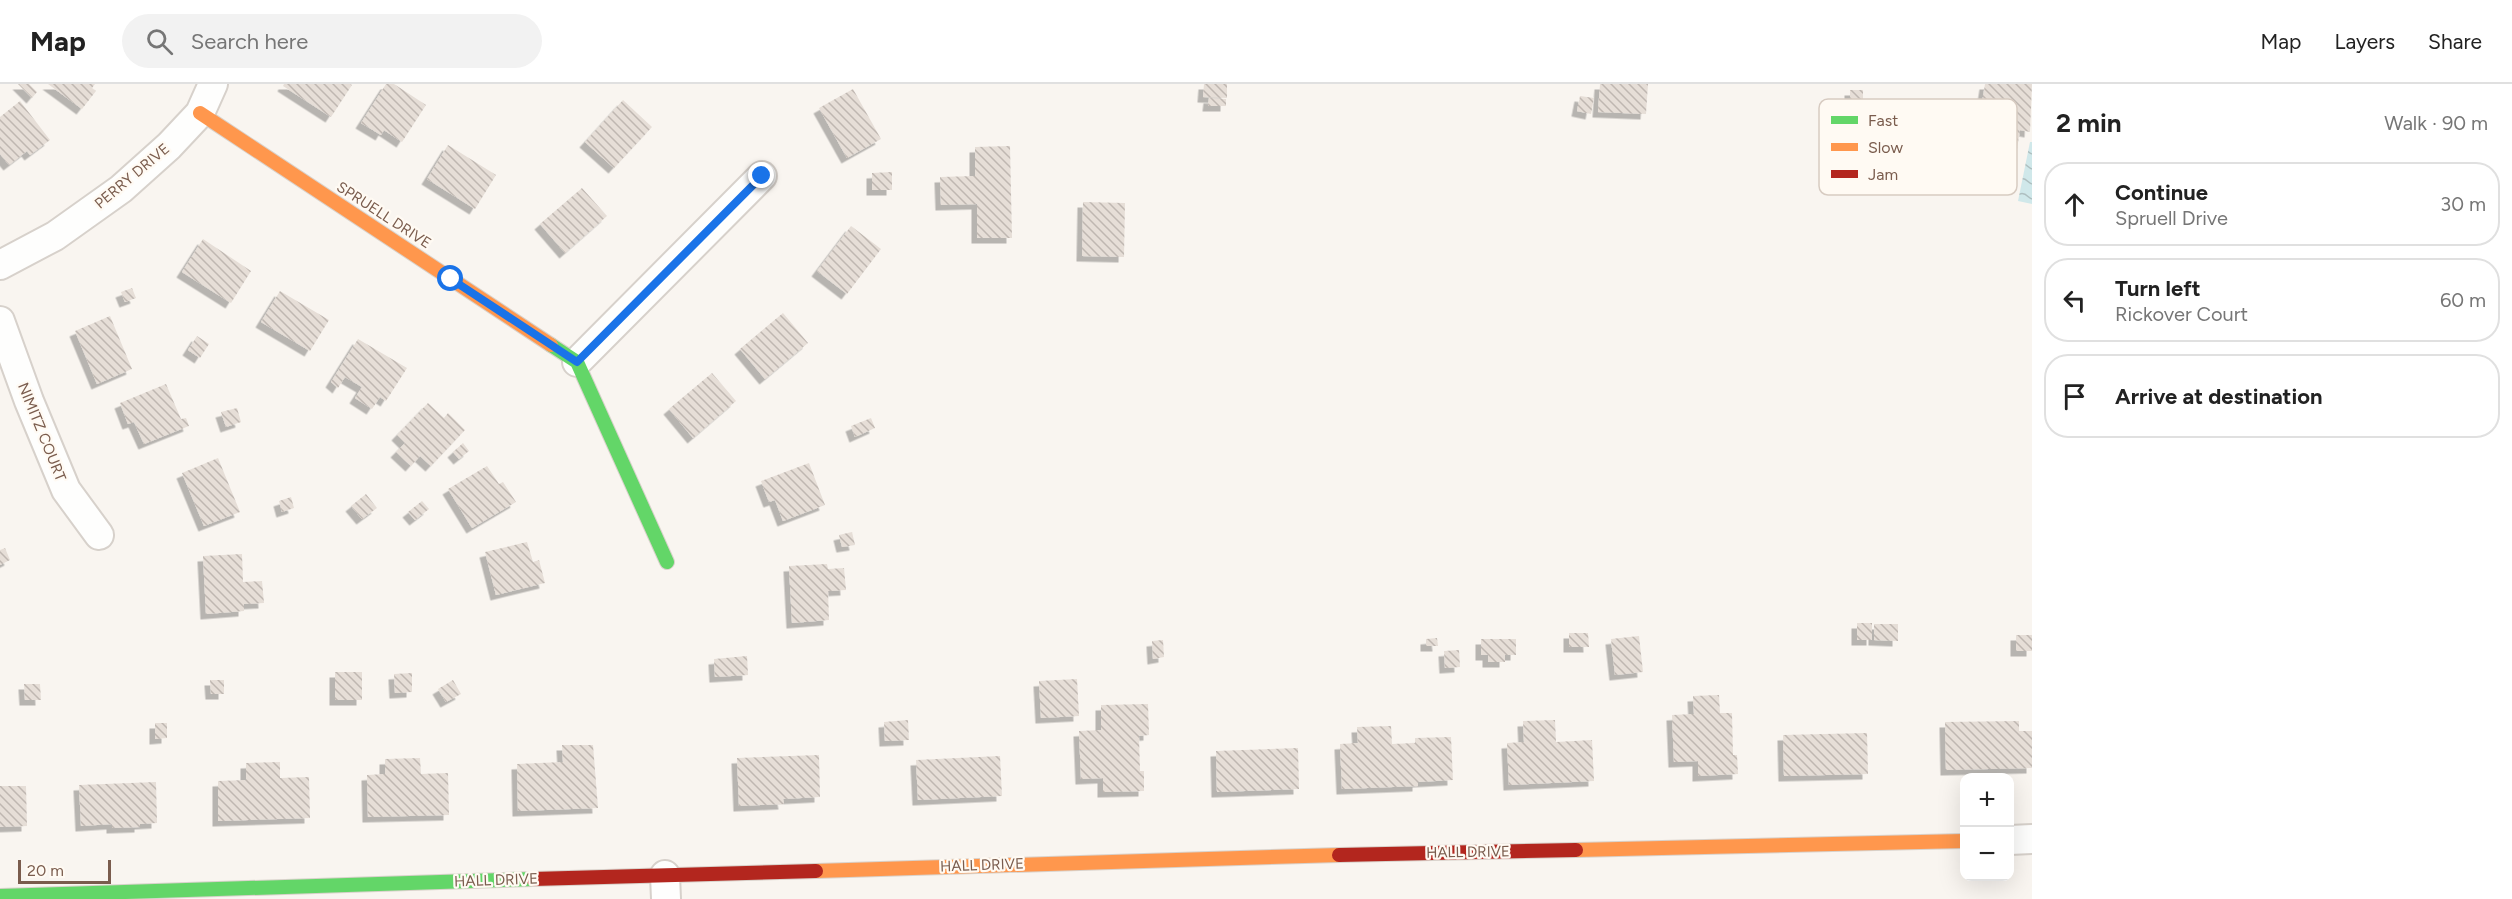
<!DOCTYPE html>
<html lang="en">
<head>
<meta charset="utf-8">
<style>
	:root { --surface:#fff; --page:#f2f2f2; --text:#222; --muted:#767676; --line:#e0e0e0 }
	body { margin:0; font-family:Figtree,sans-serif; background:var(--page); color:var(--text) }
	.controls { position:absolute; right:18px; bottom:18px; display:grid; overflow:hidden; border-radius:12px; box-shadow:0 6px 24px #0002 }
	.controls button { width:54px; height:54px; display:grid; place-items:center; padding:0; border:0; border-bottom:2px solid var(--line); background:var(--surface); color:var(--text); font:30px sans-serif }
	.scale { position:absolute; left:18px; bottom:15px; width:93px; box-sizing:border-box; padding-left:6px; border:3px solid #7a5c4d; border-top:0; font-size:16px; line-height:21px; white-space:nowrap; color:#7a5c4d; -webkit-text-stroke:4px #fffaf3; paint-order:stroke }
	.stop { position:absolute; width:18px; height:18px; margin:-14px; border:4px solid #1a73e8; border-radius:50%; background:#fff }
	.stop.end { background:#1a73e8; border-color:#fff; box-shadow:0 2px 6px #0008 }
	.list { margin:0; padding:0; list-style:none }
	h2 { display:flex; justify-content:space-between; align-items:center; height:78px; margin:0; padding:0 24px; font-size:26px }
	h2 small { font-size:20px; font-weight:400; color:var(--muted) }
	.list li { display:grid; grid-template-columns:39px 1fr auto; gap:18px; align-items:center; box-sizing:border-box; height:84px; margin:0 12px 12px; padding:0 12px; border:2px solid var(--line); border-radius:24px }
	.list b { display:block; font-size:22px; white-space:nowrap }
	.list p { margin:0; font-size:20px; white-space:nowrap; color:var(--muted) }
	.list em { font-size:20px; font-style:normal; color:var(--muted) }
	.icon { flex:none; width:33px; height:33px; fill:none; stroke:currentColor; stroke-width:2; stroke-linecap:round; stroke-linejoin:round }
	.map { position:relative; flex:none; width:2032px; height:815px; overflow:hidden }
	header { display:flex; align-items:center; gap:36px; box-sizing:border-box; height:84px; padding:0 30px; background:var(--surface); border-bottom:2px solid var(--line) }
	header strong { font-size:28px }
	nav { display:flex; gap:33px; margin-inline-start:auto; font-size:21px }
	.search { width:420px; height:54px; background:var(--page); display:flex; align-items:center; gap:15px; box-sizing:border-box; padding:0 21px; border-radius:33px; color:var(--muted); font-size:22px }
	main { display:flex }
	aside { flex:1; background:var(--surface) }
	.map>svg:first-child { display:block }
</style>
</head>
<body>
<header>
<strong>Map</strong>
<div class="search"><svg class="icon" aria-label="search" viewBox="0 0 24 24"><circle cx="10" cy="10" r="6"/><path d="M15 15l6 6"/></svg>Search here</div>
<nav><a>Map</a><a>Layers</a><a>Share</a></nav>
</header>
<main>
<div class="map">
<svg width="2032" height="815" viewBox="0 0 2032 815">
	<defs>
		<pattern id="water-waves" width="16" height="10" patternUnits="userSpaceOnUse" patternTransform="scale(1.5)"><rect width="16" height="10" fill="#d0e8ea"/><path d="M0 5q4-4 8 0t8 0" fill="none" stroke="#aebfc0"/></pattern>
		<pattern id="building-back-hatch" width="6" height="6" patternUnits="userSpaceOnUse" patternTransform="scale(1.5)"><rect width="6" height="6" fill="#e6ded7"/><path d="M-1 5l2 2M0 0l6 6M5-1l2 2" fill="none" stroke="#bfb7b1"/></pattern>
		<filter id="shadow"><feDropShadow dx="-5.5" dy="5.5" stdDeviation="0" flood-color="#0004"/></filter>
	</defs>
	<rect width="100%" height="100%" fill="#f9f5f0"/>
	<!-- water -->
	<polygon fill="url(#water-waves)" points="2030,58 2032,58 2032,120 2018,117"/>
	<!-- building -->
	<g fill="url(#building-back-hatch)" filter="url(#shadow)">
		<polygon points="18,0 29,0 37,8 32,14"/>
		<polygon points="48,0 95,0 92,4 96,7 82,25"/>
		<polygon points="284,0 350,0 352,1 331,33 283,2"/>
		<polygon points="386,0 394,0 426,21 402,58 384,46 381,51 361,39"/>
		<polygon points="1204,0 1227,0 1227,14 1203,13"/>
		<polygon points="1600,0 1648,0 1646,30 1598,28"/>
		<polygon points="1985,0 2032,0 2030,48 2020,46 2017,65 1985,59 1988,40 1979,38"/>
		<polygon points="853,5 881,55 847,74 819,24"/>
		<rect x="1850" y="6" width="13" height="19"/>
		<polygon points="1580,12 1594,14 1591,30 1577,27"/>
		<polygon points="1209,14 1226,15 1226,22 1208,22"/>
		<polygon points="623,16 652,43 614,84 585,58"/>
		<polygon points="20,17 50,56 30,71 27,67 9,81 0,70 0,33"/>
		<polygon points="448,61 496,91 475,125 427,95"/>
		<polygon points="1010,62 1012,154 977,154 977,120 941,121 940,93 975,92 975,63"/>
		<polygon points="892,88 892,106 872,106 872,89"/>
		<polygon points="582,104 607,132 565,169 540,140"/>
		<polygon points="1083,118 1125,119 1124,173 1082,172"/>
		<polygon points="851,142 881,165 847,210 817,187"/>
		<polygon points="203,155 251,187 231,219 182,188"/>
		<polygon points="132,204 136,214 125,218 121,208"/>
		<polygon points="280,207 329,236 310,267 261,238"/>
		<polygon points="783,229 808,259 765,295 740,265"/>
		<polygon points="110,232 132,285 97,300 75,247"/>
		<polygon points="197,252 209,260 200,274 188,266"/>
		<polygon points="358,255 407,284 386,317 380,313 372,325 355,314 362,303 345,293 338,304 331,298"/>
		<polygon points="712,289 736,317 693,354 669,325"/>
		<polygon points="166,300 181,335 186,334 189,342 144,360 134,338 128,340 120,319"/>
		<polygon points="428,319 444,334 448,329 465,346 431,382 420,372 411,382 396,368 405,359 397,351"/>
		<polygon points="237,324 241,338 226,343 221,328"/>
		<polygon points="871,334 875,344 855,353 851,342"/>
		<polygon points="463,359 469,367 459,375 453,368"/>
		<polygon points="218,374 240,428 204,442 182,389"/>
		<polygon points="809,379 825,421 783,437 775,416 769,418 761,397"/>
		<polygon points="487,382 499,400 503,398 516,418 472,444 448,405"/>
		<polygon points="366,410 377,424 362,435 351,422"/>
		<polygon points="291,413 294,424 282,428 279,417"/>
		<polygon points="422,417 429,425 415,436 408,428"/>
		<polygon points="852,448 855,461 842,463 839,451"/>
		<polygon points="527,458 533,478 539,476 545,499 496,511 485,468"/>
		<polygon points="5,464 10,476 0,481 0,466"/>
		<polygon points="242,470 243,498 262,497 264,519 244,520 244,527 206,530 203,472"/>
		<polygon points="827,480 828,485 844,484 846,506 828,507 829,536 792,539 789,482"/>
		<rect x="1857" y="539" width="15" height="17"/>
		<polygon points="1874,540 1898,540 1898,557 1874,556"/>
		<polygon points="1569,549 1588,549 1589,563 1569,563"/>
		<rect x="2016" y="551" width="16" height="16"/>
		<polygon points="1639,552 1643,588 1615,591 1611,555"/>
		<polygon points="1437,554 1438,562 1426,562 1426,555"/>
		<polygon points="1481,555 1516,555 1516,571 1505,571 1505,578 1488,578 1488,571 1481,571"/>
		<polygon points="1163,556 1164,573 1153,575 1152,557"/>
		<polygon points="1459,566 1460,583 1445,584 1444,567"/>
		<polygon points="747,572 748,591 715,593 714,575"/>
		<rect x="335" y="588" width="27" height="28"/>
		<polygon points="412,589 412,608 395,609 394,590"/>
		<polygon points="1077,595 1079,632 1041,634 1039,597"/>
		<polygon points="210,596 224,596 224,610 211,610"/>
		<polygon points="453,596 461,610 446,618 438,605"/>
		<polygon points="24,600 40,600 41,616 25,616"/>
		<polygon points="1719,611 1720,629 1732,629 1733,671 1737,671 1738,690 1698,692 1698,677 1674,678 1672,631 1694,630 1693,612"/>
		<polygon points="1148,620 1149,651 1139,652 1140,687 1144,687 1144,707 1103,708 1103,694 1081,695 1079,647 1101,646 1101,621"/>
		<polygon points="908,636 909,656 885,657 884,638"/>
		<polygon points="1555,636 1556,658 1592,656 1594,697 1509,701 1507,659 1524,658 1523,637"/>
		<polygon points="2019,637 2019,647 2032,647 2032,684 1946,686 1945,638"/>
		<polygon points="155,639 167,639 167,654 155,655"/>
		<polygon points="1391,642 1392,660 1415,659 1415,654 1451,653 1453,696 1418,698 1418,702 1342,705 1340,660 1358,659 1357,643"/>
		<polygon points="1867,649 1868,690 1784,692 1783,651"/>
		<polygon points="562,661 593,661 598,724 518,727 517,680 563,678"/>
		<polygon points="1298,664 1299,705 1217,708 1216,667"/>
		<polygon points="819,671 820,713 783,715 784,720 739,722 737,674"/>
		<polygon points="1000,672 1002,712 918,716 916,676"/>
		<polygon points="420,674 421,690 448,689 449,731 368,733 367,691 385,690 385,675"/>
		<polygon points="280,678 280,694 309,693 310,734 218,737 218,697 246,696 246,679"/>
		<polygon points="156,698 157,739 140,740 140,743 112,744 112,740 81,742 79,701"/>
		<polygon points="0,702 26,702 27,742 0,743"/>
	</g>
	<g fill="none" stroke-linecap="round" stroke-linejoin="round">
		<defs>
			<g id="street">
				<polyline points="0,181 55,152 121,105 169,62 200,29 213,0"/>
				<polyline points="0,237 29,317 66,406 99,451"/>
				<polyline points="577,278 762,92"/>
				<polyline points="2010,756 2032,755"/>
				<polyline points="665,791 666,815"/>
			</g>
			<g id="fast">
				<polyline points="551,261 577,278 667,478"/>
				<polyline points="0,812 533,795"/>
			</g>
			<g id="slow">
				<polyline points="200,29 551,261"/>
				<polyline points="1576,766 1964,757"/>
				<polyline points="816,787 1339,771"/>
			</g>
			<g id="jam">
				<polyline points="1339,771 1576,766"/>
				<polyline points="533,795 816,787"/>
			</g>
		</defs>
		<!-- street casing -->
		<use href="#street" stroke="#d7d1cb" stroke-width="32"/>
		<!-- fast casing -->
		<use href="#fast" stroke="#d9d2cb" stroke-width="16"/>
		<!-- slow casing -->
		<use href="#slow" stroke="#d9d2cb" stroke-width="16"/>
		<!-- jam casing -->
		<use href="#jam" stroke="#d9d2cb" stroke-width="16"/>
		<!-- street -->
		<use href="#street" stroke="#fefefd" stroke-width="28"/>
		<!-- fast -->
		<use href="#fast" stroke="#63d668" stroke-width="14"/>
		<!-- slow -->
		<use href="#slow" stroke="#ff974d" stroke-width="14"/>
		<!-- jam -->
		<use href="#jam" stroke="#b3261e" stroke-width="14"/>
	</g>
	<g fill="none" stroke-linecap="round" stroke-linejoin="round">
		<!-- route -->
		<polyline stroke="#1a73e8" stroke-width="8" points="451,195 577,278 762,92"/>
	</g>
	<g text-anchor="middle" stroke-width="4.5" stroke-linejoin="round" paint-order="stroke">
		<!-- street labels -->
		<g font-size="15" fill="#7a5c4d" stroke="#fffaf3">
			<text transform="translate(132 92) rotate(-40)" y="5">PERRY DRIVE</text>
			<text transform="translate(384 131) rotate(33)" y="5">SPRUELL DRIVE</text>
			<text transform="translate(42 348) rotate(68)" y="5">NIMITZ COURT</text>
			<text transform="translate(1468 768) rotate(-1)" y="5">HALL DRIVE</text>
			<text transform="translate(982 781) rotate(-2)" y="5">HALL DRIVE</text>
			<text transform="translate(496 796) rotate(-2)" y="5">HALL DRIVE</text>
		</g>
	</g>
	<!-- legend -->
	<rect x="1819" y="15" width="198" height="96" rx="9" fill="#fffaf3" stroke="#d7cbc1" stroke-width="1.5"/>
	<rect x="1831" y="32" width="27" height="8" fill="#63d668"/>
	<rect x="1831" y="59" width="27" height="8" fill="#ff974d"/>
	<rect x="1831" y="86" width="27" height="8" fill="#b3261e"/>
	<g font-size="16" fill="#7a5c4d">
		<text x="1868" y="42">Fast</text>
		<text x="1868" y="69">Slow</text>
		<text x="1868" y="96">Jam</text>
	</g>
</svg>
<div class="controls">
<button>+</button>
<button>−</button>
</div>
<div class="scale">20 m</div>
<div class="stop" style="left:451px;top:195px"></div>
<div class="stop end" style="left:762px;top:92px"></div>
</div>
<aside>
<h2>2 min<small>Walk · 90 m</small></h2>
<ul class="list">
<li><svg class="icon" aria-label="ahead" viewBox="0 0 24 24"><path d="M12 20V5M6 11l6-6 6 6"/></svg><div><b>Continue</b><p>Spruell Drive</p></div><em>30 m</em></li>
<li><svg class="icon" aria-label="left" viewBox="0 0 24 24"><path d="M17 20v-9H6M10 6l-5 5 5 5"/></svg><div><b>Turn left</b><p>Rickover Court</p></div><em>60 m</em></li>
<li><svg class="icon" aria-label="arrive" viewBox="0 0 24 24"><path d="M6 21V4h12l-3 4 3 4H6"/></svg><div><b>Arrive at destination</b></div></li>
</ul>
</aside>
</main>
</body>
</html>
